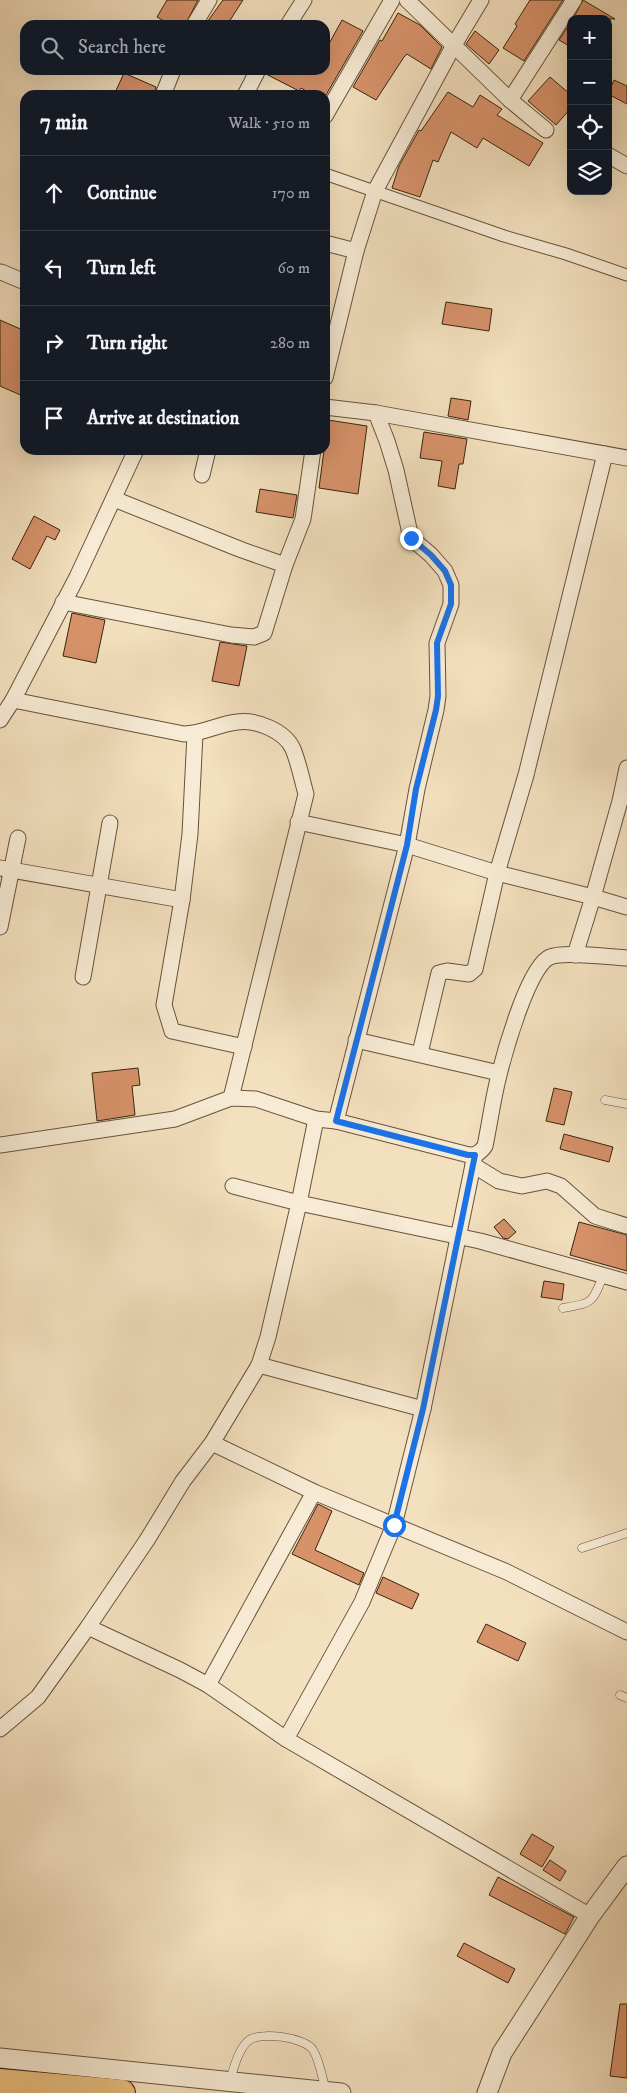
<!DOCTYPE html>
<html lang="en">
<head>
<meta charset="utf-8">
<style>
	:root { --surface:#171b24; --page:#242831; --text:#f1f3f6; --muted:#9ea1a6; --line:#363941 }
	body { margin:0; font-family:"IM FELL DW Pica",serif; background:var(--page); color:var(--text) }
	.controls { position:absolute; right:15px; top:15px; display:grid; overflow:hidden; border-radius:10px; box-shadow:0 5px 20px #0002 }
	.controls button { width:45px; height:45px; display:grid; place-items:center; padding:0; border:0; border-bottom:1px solid var(--line); background:var(--surface); color:var(--text); font:25px sans-serif }
	.stop { position:absolute; width:15px; height:15px; margin:-11px; border:4px solid #1a73e8; border-radius:50%; background:#fff }
	.stop.end { background:#1a73e8; border-color:#fff; box-shadow:0 1px 5px #0008 }
	.list { margin:0; padding:0; list-style:none }
	h2 { display:flex; justify-content:space-between; align-items:center; height:65px; margin:0; padding:0 20px; font-size:21px }
	h2 small { font-size:16px; font-weight:400; color:var(--muted) }
	.list li { display:grid; grid-template-columns:32px 1fr auto; gap:15px; align-items:center; box-sizing:border-box; height:75px; padding:0 20px; border-top:1px solid var(--line) }
	.list b { display:block; font-size:19px; white-space:nowrap }
	.list em { font-size:16px; font-style:normal; color:var(--muted) }
	.icon { flex:none; width:28px; height:28px; fill:none; stroke:currentColor; stroke-width:2; stroke-linecap:round; stroke-linejoin:round }
	.map { position:relative; flex:none; width:627px; height:2093px; overflow:hidden }
	.search { position:absolute; background:var(--surface); box-shadow:0 5px 20px #0002; left:20px; top:20px; width:310px; height:55px; display:flex; align-items:center; gap:12px; box-sizing:border-box; padding:0 18px; border-radius:15px; color:var(--muted); font-size:19px }
	.panel { position:absolute; background:var(--surface); box-shadow:0 5px 20px #0002; left:20px; top:90px; width:310px; height:365px; border-radius:15px }
	.map>svg:first-child { display:block }
</style>
</head>
<body>
<div class="map">
<svg width="627" height="2093" viewBox="0 0 627 2093">
	<rect width="100%" height="100%" fill="#f3e0be"/>
	<filter id="stains"><feTurbulence type="fractalNoise" baseFrequency=".004" numOctaves="4"/><feColorMatrix values="0 0 0 0 .2 0 0 0 0 .09 0 0 0 0 .02 0 0 0 .5 -.17"/></filter>
	<radialGradient id="worn" r=".72"><stop offset=".6" stop-color="#630" stop-opacity="0"/><stop offset="1" stop-color="#630" stop-opacity=".3"/></radialGradient>
	<!-- building -->
	<g fill="#d7926a" stroke="#39240e">
		<polygon points="167,0 198,0 185,25 171,25 157,17"/>
		<polygon points="223,0 243,0 227,25 205,25"/>
		<polygon points="530,0 563,0 524,61 503,48 517,26 515,24"/>
		<polygon points="583,0 615,19 573,19"/>
		<polygon points="398,13 420,25 442,47 431,69 407,54 404,57 376,100 353,87 380,40 382,41"/>
		<polygon points="342,20 363,31 326,95 313,95 301,88 299,91 266,74 267,70 325,70 325,51"/>
		<polygon points="571,22 571,47 559,40"/>
		<polygon points="475,31 499,50 489,64 466,44"/>
		<polygon points="124,73 156,87 154,95 114,95"/>
		<polygon points="550,77 571,95 571,108 556,125 528,101"/>
		<polygon points="614,80 627,86 627,104 608,94"/>
		<polygon points="448,92 473,107 480,95 502,109 497,115 543,143 529,166 483,138 477,148 451,132 438,162 433,160 420,197 392,188 399,166 419,130 421,131"/>
		<polygon points="446,302 492,309 489,331 442,324"/>
		<polygon points="0,320 25,331 25,397 0,386"/>
		<polygon points="451,398 471,401 468,420 448,416"/>
		<polygon points="328,420 367,426 358,494 319,488"/>
		<polygon points="424,432 467,439 463,464 459,464 455,489 438,486 442,461 420,458"/>
		<polygon points="260,489 297,495 293,518 256,512"/>
		<polygon points="34,516 60,530 55,540 47,536 30,569 12,559"/>
		<polygon points="72,613 105,620 96,663 63,656"/>
		<polygon points="220,642 247,646 239,686 212,681"/>
		<polygon points="138,1068 140,1085 132,1086 135,1115 97,1121 92,1073"/>
		<polygon points="554,1088 572,1092 564,1125 546,1121"/>
		<polygon points="564,1134 613,1147 609,1162 560,1149"/>
		<polygon points="504,1219 516,1232 508,1239 503,1238 494,1227"/>
		<polygon points="579,1222 627,1235 627,1271 570,1255"/>
		<polygon points="544,1281 564,1284 562,1300 541,1297"/>
		<polygon points="318,1504 332,1511 315,1550 364,1573 359,1585 292,1554"/>
		<polygon points="383,1577 419,1594 412,1609 376,1593"/>
		<polygon points="486,1624 526,1643 518,1661 477,1642"/>
		<polygon points="532,1834 554,1847 542,1867 520,1854"/>
		<polygon points="550,1860 566,1871 560,1881 543,1870"/>
		<polygon points="498,1877 574,1917 565,1934 489,1895"/>
		<polygon points="464,1943 515,1969 508,1983 457,1956"/>
		<polygon points="620,2004 627,2004 627,2078 610,2076"/>
	</g>
	<g fill="none" stroke-linecap="round" stroke-linejoin="round">
		<defs>
			<g id="service">
				<polyline points="605,1100 627,1104"/>
				<path d="M 563,1308 C 592,1303 592,1304 603,1276"/>
				<polyline points="582,1548 627,1533"/>
				<polyline points="620,1695 627,1698"/>
				<path d="M 230,2080 C 234,2068 238,2050 248,2041 C 259,2031 305,2037 313,2050 C 320,2061 322,2078 326,2091"/>
			</g>
			<polyline id="pedestrian" points="325,174 504,236 566,254 627,275"/>
			<g id="minor">
				<polyline points="407,0 510,100 546,130"/>
				<polyline points="194,25 209,0"/>
				<polyline points="288,25 304,0"/>
				<polyline points="163,95 173,70"/>
				<polyline points="245,95 258,70"/>
				<polyline points="510,100 574,0"/>
				<polyline points="325,116 392,0"/>
				<polyline points="608,155 627,166"/>
				<polyline points="325,243 356,251"/>
				<polyline points="1,272 25,282"/>
				<polyline points="325,378 356,251 375,191 454,45 481,0"/>
				<polyline points="325,407 376,413 627,458"/>
				<polyline points="202,475 208,450"/>
				<polyline points="114,499 242,550 285,565"/>
				<polyline points="63,602 231,635 254,637 264,633 285,565 303,519 313,450"/>
				<path d="M 13,700 L 184,734 C 203,734 218,724 237,722 C 256,719 285,731 293,749 C 299,764 302,780 306,794 L 231,1098"/>
				<polyline points="0,720 13,700 77,577 136,450"/>
				<polyline points="195,734 190,834 182,900 164,1005 172,1031 244,1047"/>
				<polyline points="627,768 620,801 593,897 627,907"/>
				<polyline points="298,822 407,845 497,873 475,969 469,974 447,971 439,973 420,1053"/>
				<polyline points="0,868 182,900"/>
				<polyline points="0,927 18,838"/>
				<polyline points="575,955 593,897 497,873 526,775 605,454"/>
				<polyline points="83,977 110,823"/>
				<polyline points="356,1040 499,1073"/>
				<polyline points="336,1121 407,845 417,789 436,710 438,696 437,643 451,604 451,585 445,571 431,555 411,538 396,470 387,441 376,413"/>
				<path d="M 0,1145 L 175,1119 L 231,1098 L 256,1099 L 316,1119 L 336,1121 L 469,1155 C 476,1155 480,1153 485,1146 C 490,1122 493,1098 499,1075 C 505,1051 529,965 550,957 C 562,951 611,957 627,958"/>
				<polyline points="473,1165 499,1181 522,1186 547,1181 561,1186 595,1216 627,1226"/>
				<polyline points="233,1186 299,1203 480,1241 627,1282"/>
				<polyline points="259,1365 423,1409"/>
				<polyline points="212,1443 314,1492 507,1572 627,1632"/>
				<polyline points="88,1627 180,1670 208,1685 286,1739 590,1916"/>
				<polyline points="208,1685 314,1492"/>
				<polyline points="0,1729 38,1697 88,1627 147,1540 183,1481 212,1443 259,1365 268,1337 299,1203 316,1119"/>
				<polyline points="286,1739 362,1602 394,1525 423,1409 475,1155"/>
			</g>
			<g id="tertiary">
				<polyline points="0,2058 341,2093"/>
				<polyline points="487,2093 502,2053 590,1916 627,1866"/>
			</g>
			<polyline id="trunk" points="0,2082 122,2093"/>
		</defs>
		<!-- service casing -->
		<use href="#service" stroke="#68533a" stroke-width="9"/>
		<!-- pedestrian casing -->
		<use href="#pedestrian" stroke="#68533a" stroke-width="13"/>
		<!-- minor casing -->
		<use href="#minor" stroke="#68533a" stroke-width="17"/>
		<!-- tertiary casing -->
		<use href="#tertiary" stroke="#68533a" stroke-width="21"/>
		<!-- trunk casing -->
		<use href="#trunk" stroke="#39240e" stroke-width="28"/>
		<!-- service -->
		<use href="#service" stroke="#f7ebd5" stroke-width="8"/>
		<!-- pedestrian -->
		<use href="#pedestrian" stroke="#f7ebd5" stroke-width="11"/>
		<!-- minor -->
		<use href="#minor" stroke="#f7ebd5" stroke-width="15"/>
		<!-- tertiary -->
		<use href="#tertiary" stroke="#f7ebd5" stroke-width="19"/>
		<!-- trunk -->
		<use href="#trunk" stroke="#eac07f" stroke-width="26"/>
	</g>
	<g fill="none" stroke-linecap="round" stroke-linejoin="round">
		<!-- route -->
		<polyline stroke="#1a73e8" stroke-width="6" points="394,1525 423,1409 475,1155 468,1155 336,1121 407,845 416,789 436,710 438,696 437,643 451,604 451,585 445,571 431,555 411,538"/>
	</g>
	<rect width="100%" height="100%" filter="url(#stains)"/>
	<rect width="100%" height="100%" fill="url(#worn)"/>
</svg>
<div class="controls">
<button>+</button>
<button>−</button>
<button><svg class="icon" aria-label="locate" viewBox="0 0 24 24"><circle cx="12" cy="12" r="6"/><path d="M12 2v4M12 18v4M2 12h4M18 12h4"/></svg></button>
<button><svg class="icon" aria-label="layers" viewBox="0 0 24 24"><path d="M12 4l9 5-9 5-9-5zM3 14l9 5 9-5"/></svg></button>
</div>
<div class="stop" style="left:394px;top:1525px"></div>
<div class="stop end" style="left:411px;top:538px"></div>
<div class="search"><svg class="icon" aria-label="search" viewBox="0 0 24 24"><circle cx="10" cy="10" r="6"/><path d="M15 15l6 6"/></svg>Search here</div>
<section class="panel">
<h2>7 min<small>Walk · 510 m</small></h2>
<ul class="list">
<li><svg class="icon" aria-label="ahead" viewBox="0 0 24 24"><path d="M12 20V5M6 11l6-6 6 6"/></svg><div><b>Continue</b></div><em>170 m</em></li>
<li><svg class="icon" aria-label="left" viewBox="0 0 24 24"><path d="M17 20v-9H6M10 6l-5 5 5 5"/></svg><div><b>Turn left</b></div><em>60 m</em></li>
<li><svg class="icon" aria-label="right" viewBox="0 0 24 24"><path d="M7 20v-9h11M14 6l5 5-5 5"/></svg><div><b>Turn right</b></div><em>280 m</em></li>
<li><svg class="icon" aria-label="arrive" viewBox="0 0 24 24"><path d="M6 21V4h12l-3 4 3 4H6"/></svg><div><b>Arrive at destination</b></div></li>
</ul>
</section>
</div>
</body>
</html>
